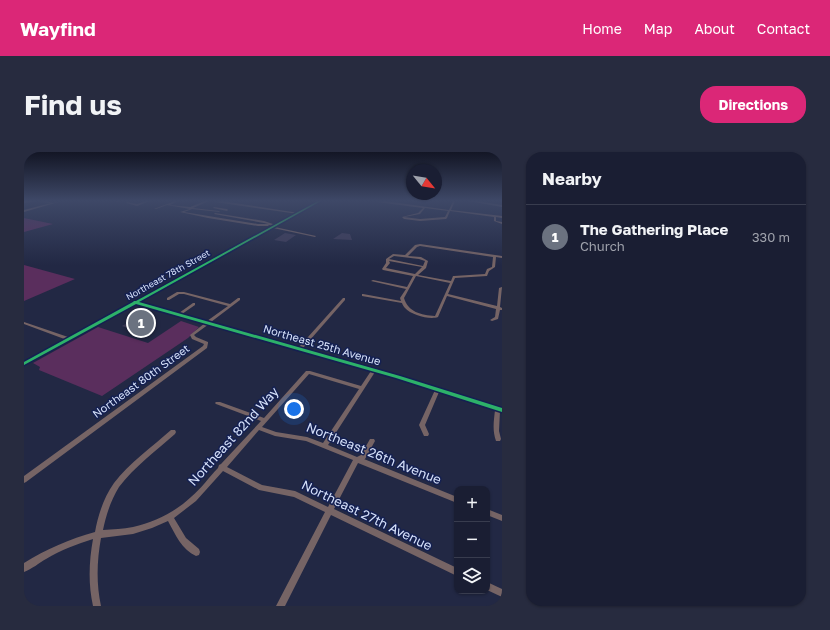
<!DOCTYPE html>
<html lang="en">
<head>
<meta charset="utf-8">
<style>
	:root { --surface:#1a1e33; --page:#272b3f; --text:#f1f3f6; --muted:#9fa2ac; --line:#383c4e; --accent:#db2777 }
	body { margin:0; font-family:"Golos Text",sans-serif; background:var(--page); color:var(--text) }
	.controls { position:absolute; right:12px; bottom:12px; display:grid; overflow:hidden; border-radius:8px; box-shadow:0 1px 3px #0004 }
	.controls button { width:36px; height:36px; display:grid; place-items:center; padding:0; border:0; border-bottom:1px solid var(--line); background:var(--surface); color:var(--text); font:20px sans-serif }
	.compass { position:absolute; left:382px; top:12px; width:36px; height:36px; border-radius:50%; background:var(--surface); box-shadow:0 1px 3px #0004; rotate:120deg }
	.you { position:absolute; left:270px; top:257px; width:14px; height:14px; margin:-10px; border:3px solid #fff; border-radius:50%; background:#1a73e8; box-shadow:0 0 0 6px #1a73e833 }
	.badge { display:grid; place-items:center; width:26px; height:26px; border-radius:50%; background:var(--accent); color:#fff; font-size:13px; font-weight:700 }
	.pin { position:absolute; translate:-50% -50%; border:2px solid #fff; box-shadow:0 1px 4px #0006 }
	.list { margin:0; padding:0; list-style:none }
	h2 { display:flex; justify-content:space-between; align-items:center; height:52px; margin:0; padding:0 16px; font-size:17px }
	h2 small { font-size:13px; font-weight:400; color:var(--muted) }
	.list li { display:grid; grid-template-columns:26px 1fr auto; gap:12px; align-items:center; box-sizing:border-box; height:64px; padding:0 16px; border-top:1px solid var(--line) }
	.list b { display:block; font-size:15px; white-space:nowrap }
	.list p { margin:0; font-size:13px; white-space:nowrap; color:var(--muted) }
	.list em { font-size:13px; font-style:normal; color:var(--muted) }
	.icon { flex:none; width:22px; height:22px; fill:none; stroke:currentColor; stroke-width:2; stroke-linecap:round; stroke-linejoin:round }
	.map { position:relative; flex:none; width:478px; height:454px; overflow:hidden; border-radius:16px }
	header { display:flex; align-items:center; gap:24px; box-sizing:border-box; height:56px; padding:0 20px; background:var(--accent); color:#fff }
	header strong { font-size:19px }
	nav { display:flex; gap:22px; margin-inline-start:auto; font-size:14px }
	.intro { display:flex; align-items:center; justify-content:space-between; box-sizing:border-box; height:96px; padding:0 24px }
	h1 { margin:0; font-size:28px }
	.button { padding:10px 18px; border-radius:16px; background:var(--accent); color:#fff; font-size:14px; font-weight:700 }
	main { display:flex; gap:24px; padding:0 24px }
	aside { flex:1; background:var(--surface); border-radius:16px; box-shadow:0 1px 3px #0004 }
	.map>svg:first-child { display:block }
</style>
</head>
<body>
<header>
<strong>Wayfind</strong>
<nav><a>Home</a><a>Map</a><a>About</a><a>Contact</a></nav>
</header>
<div class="intro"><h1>Find us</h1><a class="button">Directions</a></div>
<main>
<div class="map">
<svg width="478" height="454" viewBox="0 0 478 454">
	<rect width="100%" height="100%" fill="#222844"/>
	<!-- green -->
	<g fill="#5a2e5d">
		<polygon points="0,66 29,72 0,80"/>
		<polygon points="0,113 51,127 0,149"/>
		<polygon points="157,169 175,175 164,186 78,244 15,218 16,215 9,211 74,175 124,191"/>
	</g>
	<!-- building -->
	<g fill="#3e3c59">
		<polygon points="261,81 272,83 262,90 250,88"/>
		<polygon points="318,81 326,82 328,88 309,87"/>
		<polygon points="118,163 132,167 112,179 98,174"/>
	</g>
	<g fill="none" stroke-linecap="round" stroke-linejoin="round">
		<!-- minor -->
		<g fill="#766465" fill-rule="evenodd">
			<polygon points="0,49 13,49 0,51"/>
			<rect x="92" y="49" width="2" height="1"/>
			<polygon points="122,49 126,49 113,54 102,51 103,50 113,52"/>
			<polygon points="151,49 154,49 146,53 166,55 181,49 185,49 169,56 195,59 196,60 168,57 160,60 234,72 244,72 240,71 190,62 191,61 240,69 252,73 251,75 292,84 291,85 249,76 248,74 251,75 245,73 244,74 234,74 184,66 156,60 166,57 143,53 132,57 130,57"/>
			<polygon points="16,50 22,49 29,51 38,49 0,60 0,58 27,51"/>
			<polygon points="191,50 198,49 275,61 274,62"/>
			<path d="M 353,50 L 361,49 L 425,58 L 429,49 L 431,49 L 427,58 L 478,64 L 478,66 L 472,65 L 472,69 L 478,70 L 478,72 L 470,69 L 470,65 L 426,59 L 423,66 L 422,67 L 396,69 L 380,67 L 378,65 L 394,61 L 399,56 ZM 401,56 L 424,59 L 421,65 L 396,67 L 380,65 L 396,62 Z"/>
			<polygon points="190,55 203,57 204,58 203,59 189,56"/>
			<path d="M 396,92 L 478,104 L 478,106 L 472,105 L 471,115 L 465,119 L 463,124 L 431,126 L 424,142 L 473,154 L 475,136 L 478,135 L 476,155 L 478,156 L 478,158 L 476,158 L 474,167 L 468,169 L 466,168 L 471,165 L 472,157 L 423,144 L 414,165 C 406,168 387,163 381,156 C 380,155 378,152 378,151 L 338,144 L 338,142 L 339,142 L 377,149 L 376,146 L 382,137 L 347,129 L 349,128 L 383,135 L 389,124 L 359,118 L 358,117 L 362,111 L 362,107 L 369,102 L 381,103 L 391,93 ZM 396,94 L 469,105 L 468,115 L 463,117 L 461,122 L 430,124 L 429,124 L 427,129 L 394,123 L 402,116 L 404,109 L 397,105 L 384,104 L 393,95 ZM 370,104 L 395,107 L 401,109 L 399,114 L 365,107 ZM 365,109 L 398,115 L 391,122 L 362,116 L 366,111 ZM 392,124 L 426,131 L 411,164 C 397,163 384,160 380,146 Z"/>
			<path d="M 153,140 L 160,140 L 206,152 L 214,146 L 216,146 L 216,148 L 187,170 L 275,195 L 319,146 L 321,146 L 321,148 L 279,196 L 416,236 L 416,237 L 473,254 L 476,255 L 478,256 L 478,260 L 476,259 L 475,279 L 477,287 L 476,289 L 472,289 C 468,278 470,268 471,258 L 415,240 L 401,273 L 405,282 L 404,284 L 400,284 L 395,273 L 411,238 L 351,220 L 304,293 L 333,305 L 337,303 L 346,287 L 350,287 L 351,289 L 341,307 L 340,307 L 433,345 L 433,351 L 334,311 L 310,357 L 433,416 L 433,424 L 307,363 L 261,454 L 252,454 L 301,360 L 270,345 L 235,338 L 199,319 L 172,349 L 150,366 L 162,386 L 175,397 L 176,400 L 175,403 L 172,404 C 158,398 151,382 144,369 L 128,376 L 109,382 L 77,386 C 73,408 72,431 77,454 L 69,454 C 64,432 65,409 69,387 C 53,392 37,398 22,407 C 15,411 8,417 0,420 L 0,411 C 22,397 46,387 71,380 C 74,363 80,345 90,331 C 105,311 128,295 147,278 L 151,278 L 152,280 L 151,282 C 133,298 110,315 95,335 C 87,348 82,363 79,378 C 89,377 99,377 109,375 C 131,370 151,360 167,345 C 177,337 185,325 194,316 L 195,313 L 197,312 L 237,269 L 192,252 L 191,251 L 192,250 L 196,250 L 240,266 L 282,219 L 286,219 L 337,234 L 347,219 L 185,172 L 170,183 L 172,185 L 184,190 L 184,191 L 183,196 L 2,330 L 0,331 L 0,324 L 179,194 L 180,192 L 168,187 L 166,183 L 181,171 L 154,164 L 109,150 L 111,149 L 155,161 L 169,151 L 171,151 L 171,153 L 158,162 L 183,169 L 204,154 L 160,142 L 155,142 L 145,148 L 143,148 L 143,146 ZM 285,222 L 335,237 L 299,291 L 283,285 L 252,280 L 238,275 ZM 235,278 L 251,284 L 282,289 L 329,308 L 304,355 L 271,339 L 238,333 L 203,315 Z"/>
			<polygon points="0,170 47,186 47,187 45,188 43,188 0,172"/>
			<polygon points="463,357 478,363 478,369 463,363"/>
			<polygon points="463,430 478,437 478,445 463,438"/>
		</g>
		<!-- major -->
		<g fill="#675c68" fill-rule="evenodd">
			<polygon points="293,49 297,49 0,214 0,210"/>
			<polygon points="444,49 453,49 478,53 478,55"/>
		</g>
		<defs>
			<polygon id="cycleway" points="294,49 297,49 115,150 376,224 478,256 478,260 372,226 112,152 0,213 0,210 109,150 110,149 112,149"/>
		</defs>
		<!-- cycleway casing -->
		<use href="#cycleway" stroke="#142052" stroke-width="3"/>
		<!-- cycleway -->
		<use href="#cycleway" fill="#2db169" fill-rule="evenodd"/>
	</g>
	<!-- sky -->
	<linearGradient id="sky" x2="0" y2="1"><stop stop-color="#131625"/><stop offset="0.43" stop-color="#3e4867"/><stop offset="1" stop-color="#3e4867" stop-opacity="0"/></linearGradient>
	<rect width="478" height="113" fill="url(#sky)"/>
	<g text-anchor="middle" stroke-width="3" stroke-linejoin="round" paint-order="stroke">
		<!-- far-street labels -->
		<g font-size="9" fill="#d6e1fa" stroke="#142052">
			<text transform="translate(144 123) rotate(-29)" y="3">Northeast 78th Street</text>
		</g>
		<!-- street labels -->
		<g font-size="11" fill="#d6e1fa" stroke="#142052">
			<text transform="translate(298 193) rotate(16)" y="4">Northeast 25th Avenue</text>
			<text transform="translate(117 229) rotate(-36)" y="4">Northeast 80th Street</text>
		</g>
		<!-- near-street labels -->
		<g font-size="13" fill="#d6e1fa" stroke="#142052">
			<text transform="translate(209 284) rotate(-48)" y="5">Northeast 82nd Way</text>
			<text transform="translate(350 301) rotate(22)" y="5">Northeast 26th Avenue</text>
			<text transform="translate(343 363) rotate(26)" y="5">Northeast 27th Avenue</text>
		</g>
	</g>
</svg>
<div class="controls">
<button>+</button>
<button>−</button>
<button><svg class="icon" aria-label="layers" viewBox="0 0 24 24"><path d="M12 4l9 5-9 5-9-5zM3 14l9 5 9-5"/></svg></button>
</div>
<svg class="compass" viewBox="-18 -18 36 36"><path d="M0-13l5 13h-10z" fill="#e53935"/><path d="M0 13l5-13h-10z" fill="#9fa2ac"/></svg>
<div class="you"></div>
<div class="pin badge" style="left:117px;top:171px;background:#6b7280">1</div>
</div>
<aside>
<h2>Nearby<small></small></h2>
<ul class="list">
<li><span class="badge" style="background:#6b7280">1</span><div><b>The Gathering Place</b><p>Church</p></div><em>330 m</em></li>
</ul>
</aside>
</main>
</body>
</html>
